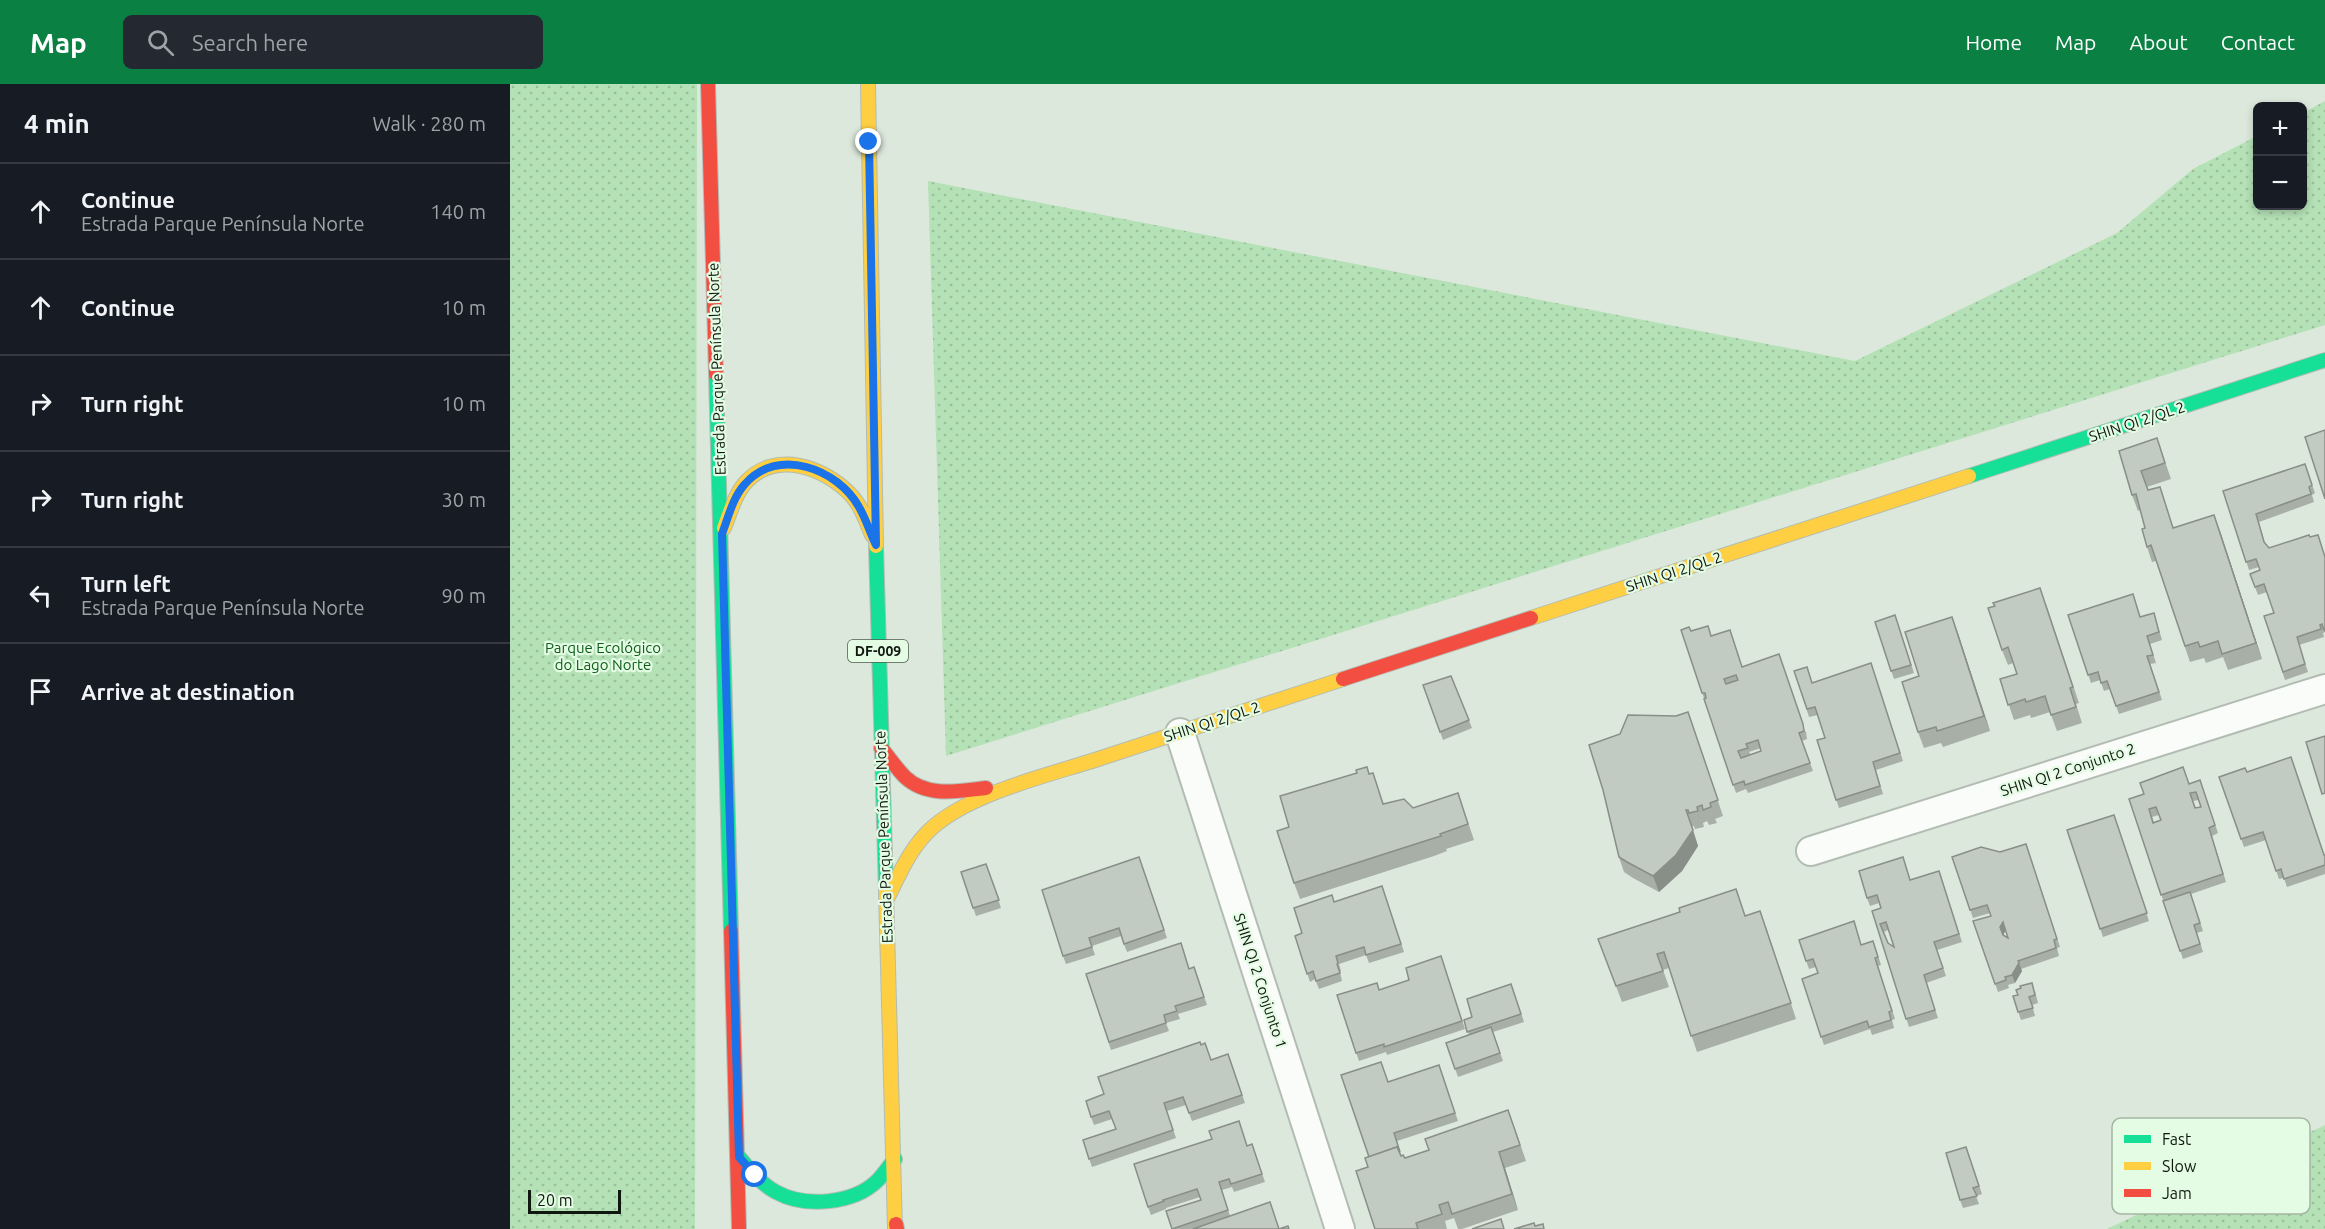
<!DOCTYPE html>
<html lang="en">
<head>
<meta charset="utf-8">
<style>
	:root { --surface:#171b24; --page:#242831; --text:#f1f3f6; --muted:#9ea1a6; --line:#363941; --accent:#0b8043 }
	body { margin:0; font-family:Ubuntu,sans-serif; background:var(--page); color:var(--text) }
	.controls { position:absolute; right:18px; top:18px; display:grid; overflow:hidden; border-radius:9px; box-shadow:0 3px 9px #0003 }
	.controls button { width:54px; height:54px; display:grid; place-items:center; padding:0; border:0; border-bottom:2px solid var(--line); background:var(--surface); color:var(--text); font:30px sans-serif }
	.scale { position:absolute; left:18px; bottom:15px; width:93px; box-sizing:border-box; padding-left:6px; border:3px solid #0f170f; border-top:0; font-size:16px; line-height:21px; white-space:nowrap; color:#0f170f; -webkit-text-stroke:4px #e4fbe4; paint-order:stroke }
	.stop { position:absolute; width:18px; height:18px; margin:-14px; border:4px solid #1a73e8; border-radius:50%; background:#fff }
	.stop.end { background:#1a73e8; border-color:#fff; box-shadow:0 2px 6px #0008 }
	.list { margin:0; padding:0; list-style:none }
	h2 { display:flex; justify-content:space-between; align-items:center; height:78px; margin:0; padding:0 24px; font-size:26px }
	h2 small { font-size:20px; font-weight:400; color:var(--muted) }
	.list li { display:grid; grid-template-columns:39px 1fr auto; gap:18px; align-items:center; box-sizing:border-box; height:96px; padding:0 24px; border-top:2px solid var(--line) }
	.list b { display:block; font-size:22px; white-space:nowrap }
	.list p { margin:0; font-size:20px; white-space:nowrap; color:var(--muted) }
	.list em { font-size:20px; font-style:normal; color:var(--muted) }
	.icon { flex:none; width:33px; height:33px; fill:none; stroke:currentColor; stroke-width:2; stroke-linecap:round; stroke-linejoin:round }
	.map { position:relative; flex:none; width:1815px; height:1145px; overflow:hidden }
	header { display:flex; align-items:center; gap:36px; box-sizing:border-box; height:84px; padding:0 30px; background:var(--accent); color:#fff }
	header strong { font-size:28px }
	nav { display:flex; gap:33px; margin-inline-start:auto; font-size:21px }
	.search { width:420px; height:54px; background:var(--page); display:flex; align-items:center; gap:15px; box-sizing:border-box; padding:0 21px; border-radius:9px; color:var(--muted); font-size:22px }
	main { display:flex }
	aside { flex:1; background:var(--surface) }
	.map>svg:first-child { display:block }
</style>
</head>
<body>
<header>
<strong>Map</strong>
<div class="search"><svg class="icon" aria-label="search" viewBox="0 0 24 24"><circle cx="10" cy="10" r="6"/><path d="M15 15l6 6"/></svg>Search here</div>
<nav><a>Home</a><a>Map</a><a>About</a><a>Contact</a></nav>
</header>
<main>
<aside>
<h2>4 min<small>Walk · 280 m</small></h2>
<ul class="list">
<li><svg class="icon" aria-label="ahead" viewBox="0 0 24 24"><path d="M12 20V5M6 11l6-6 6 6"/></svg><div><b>Continue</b><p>Estrada Parque Península Norte</p></div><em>140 m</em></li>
<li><svg class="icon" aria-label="ahead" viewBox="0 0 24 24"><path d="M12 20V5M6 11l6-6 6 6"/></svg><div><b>Continue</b></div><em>10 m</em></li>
<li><svg class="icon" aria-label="right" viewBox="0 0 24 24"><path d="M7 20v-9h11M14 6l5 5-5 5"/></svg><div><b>Turn right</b></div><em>10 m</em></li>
<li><svg class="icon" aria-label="right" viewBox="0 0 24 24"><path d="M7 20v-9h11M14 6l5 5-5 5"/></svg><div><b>Turn right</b></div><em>30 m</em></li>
<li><svg class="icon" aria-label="left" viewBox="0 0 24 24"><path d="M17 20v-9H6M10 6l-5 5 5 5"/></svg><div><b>Turn left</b><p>Estrada Parque Península Norte</p></div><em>90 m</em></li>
<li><svg class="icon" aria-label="arrive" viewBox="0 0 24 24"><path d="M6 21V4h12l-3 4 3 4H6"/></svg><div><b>Arrive at destination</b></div></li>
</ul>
</aside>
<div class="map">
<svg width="1815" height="1145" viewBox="0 0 1815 1145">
	<defs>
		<pattern id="green-dots" width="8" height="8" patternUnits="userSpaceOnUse" patternTransform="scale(1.5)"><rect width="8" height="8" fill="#b5e1b6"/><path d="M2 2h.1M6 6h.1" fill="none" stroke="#9ac09b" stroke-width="1.8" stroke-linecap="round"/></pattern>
	</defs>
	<rect width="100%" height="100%" fill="#dce8dc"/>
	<!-- green -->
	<g fill="url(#green-dots)">
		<polygon points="0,0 187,0 185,1145 0,1145"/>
		<polygon points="1815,17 1815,241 436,672 418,97 1345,277 1607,149 1683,85 1747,52 1748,122 1792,122 1793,29"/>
		<polygon points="1815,1041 1815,1145 1597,1145"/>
	</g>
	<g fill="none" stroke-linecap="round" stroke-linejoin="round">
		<defs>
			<g id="street">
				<polyline points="670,649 830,1145"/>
				<polyline points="1301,767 1815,605"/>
			</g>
			<g id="fast">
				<polyline points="206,290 221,847"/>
				<polyline points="1459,392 1815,276"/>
				<polyline points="366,462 376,807"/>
				<path d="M 229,1073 C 240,1086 251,1100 266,1108 C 295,1124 343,1120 367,1097 C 374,1090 379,1082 385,1075"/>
			</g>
			<g id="slow">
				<polyline points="358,0 366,462"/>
				<path d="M 214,444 C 220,429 225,410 236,398 C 266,366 314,383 340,410 C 351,421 356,437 362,451"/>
				<polyline points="1021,534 1459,392"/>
				<polyline points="376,807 385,1145"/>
				<path d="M 377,815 C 390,789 401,762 423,743 C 461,710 534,692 582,677 C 666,649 750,622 833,595"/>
			</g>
			<g id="jam">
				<polyline points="198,0 206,290"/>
				<polyline points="833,595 1021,534"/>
				<path d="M 371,664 C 379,673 386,684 395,693 C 417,714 449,707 476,704"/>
				<polyline points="221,847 229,1145"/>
				<polyline points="386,1140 387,1145"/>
			</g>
		</defs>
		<!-- street casing -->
		<use href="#street" stroke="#b3bcb3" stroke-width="32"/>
		<!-- fast casing -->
		<use href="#fast" stroke="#b3bcb3" stroke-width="16"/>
		<!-- slow casing -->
		<use href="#slow" stroke="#b3bcb3" stroke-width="16"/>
		<!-- jam casing -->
		<use href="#jam" stroke="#b3bcb3" stroke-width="16"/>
		<!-- street -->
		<use href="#street" stroke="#fafcfa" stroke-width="28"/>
		<!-- fast -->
		<use href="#fast" stroke="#16e098" stroke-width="14"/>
		<!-- slow -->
		<use href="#slow" stroke="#ffcf43" stroke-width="14"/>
		<!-- jam -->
		<use href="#jam" stroke="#f24e42" stroke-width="14"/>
	</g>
	<!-- wall -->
	<g fill="#a7afa7" fill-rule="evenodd">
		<polygon points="1647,354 1661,395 1637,403 1638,406 1664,444 1710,447 1752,575 1718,586 1713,573 1696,579 1694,574 1680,578 1646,477 1642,478 1637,463 1635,444 1630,426 1628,427 1622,411 1609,367"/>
		<polygon points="1795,380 1805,409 1802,411 1804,418 1749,438 1755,459 1759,464 1800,453 1815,472 1815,550 1815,548 1813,549 1814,553 1789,561 1798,588 1775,596 1754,532 1764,529 1757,508 1748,511 1740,490 1750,486 1749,483 1739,486 1713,407"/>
		<polygon points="1536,520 1569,619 1566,620 1572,639 1547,647 1540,628 1521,634 1520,631 1504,636 1490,595 1507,590 1503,579 1498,581 1492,566"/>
		<polygon points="1644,529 1652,556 1640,560 1646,579 1640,580 1652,616 1609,630 1600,605 1594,607 1590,596 1581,599 1558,531 1631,533"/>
		<polygon points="1385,531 1404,589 1384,595 1365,538"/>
		<polygon points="1442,533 1480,647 1433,663 1431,659 1414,664 1408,648 1409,592"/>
		<path d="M 1171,546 L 1201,552 L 1233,583 L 1296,648 L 1297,655 L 1292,657 L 1303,687 L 1238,709 L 1236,705 L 1226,709 ZM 1251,664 L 1251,667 L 1241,671 L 1239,668 Z"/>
		<polygon points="1361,579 1393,677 1366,686 1373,710 1329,724 1307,656 1315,654 1308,631 1299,633 1284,587 1303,599"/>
		<polygon points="941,592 962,644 933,656 913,601"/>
		<polygon points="1178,628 1213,732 1205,735 1207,739 1199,741 1197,737 1193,739 1194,743 1185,745 1184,742 1182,742 1188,762 1172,787 1149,808 1123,794 1114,788 1109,773 1166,632"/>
		<polygon points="859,690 874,720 903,724 948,709 964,756 936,765 937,767 924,772 790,815 784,799 779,743"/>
		<polygon points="1709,693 1814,771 1815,771 1815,790 1777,803 1774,794 1769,795 1756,756 1734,763"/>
		<path d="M 1690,696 L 1708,749 L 1702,752 L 1716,798 L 1681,810 L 1693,847 L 1687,849 L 1693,868 L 1673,875 L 1619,715 L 1679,700 ZM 1689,716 L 1691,723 L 1686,724 L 1683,717 ZM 1649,731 L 1650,736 L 1644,738 L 1642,733 Z"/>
		<polygon points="1604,731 1639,837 1593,853 1557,746"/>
		<path d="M 1516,760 L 1550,863 L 1547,864 L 1549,872 L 1511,885 L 1512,887 L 1505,899 L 1498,901 L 1499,904 L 1488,908 L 1463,837 L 1481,832 L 1480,829 L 1463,834 L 1442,773 L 1490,768 ZM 1496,846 L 1498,854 L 1493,851 Z"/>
		<polygon points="629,773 657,854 617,868 611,852 582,862 585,871 556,880 553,872"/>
		<polygon points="476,780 491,824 466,832 451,788"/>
		<path d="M 1429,787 L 1452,858 L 1427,866 L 1436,892 L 1416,899 L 1428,934 L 1399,943 L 1362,827 L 1371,824 L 1369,819 L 1360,822 L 1357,814 L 1401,796 ZM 1378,846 L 1384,863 L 1378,859 L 1374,848 Z"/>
		<polygon points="872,802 894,868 859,879 856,871 829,880 831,887 830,888 832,897 809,905 805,895 800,898 785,852 792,849 825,818"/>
		<polygon points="1236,832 1256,843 1286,935 1187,968 1159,884 1153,886 1159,903 1112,918 1088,855"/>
		<polygon points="1289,856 1351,861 1366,865 1371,881 1368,882 1385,935 1382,936 1384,944 1362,951 1360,945 1314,961 1292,895 1308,889 1306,883 1299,885"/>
		<polygon points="931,872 955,945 877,971 876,968 849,977 827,911 869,906 899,896"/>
		<polygon points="684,883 697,921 668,930 670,935 656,939 659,947 601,966 576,890 680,885"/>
		<polygon points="1001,900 1014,938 983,948 993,977 948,993 936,959 959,951 954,936 962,933"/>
		<polygon points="1525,907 1528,919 1522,921 1525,932 1511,936 1503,912"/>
		<polygon points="691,961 701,976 718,970 735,1019 682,1037 676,1021 657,1027 666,1054 582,1083 573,1056 606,1045 602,1035 584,1041 581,1033"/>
		<polygon points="929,981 948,1037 887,1057 891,1071 895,1074 1004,1042 1016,1077 995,1084 1008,1126 952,1145 948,1145 944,1134 935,1137 937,1145 865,1145 858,1083 859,1073 878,998"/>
		<polygon points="742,1060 755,1098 724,1108 722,1103 712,1106 720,1132 769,1145 779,1145 662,1145 691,1116 690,1113 656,1124 656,1125 641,1131 638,1123 737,1062"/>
		<polygon points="1456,1063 1472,1110 1466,1112 1469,1120 1453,1124 1450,1116"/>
	</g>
	<!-- shaded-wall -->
	<g fill="#888e88">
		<polygon points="1704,431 1710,447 1752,575 1746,559"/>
		<polygon points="1442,533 1448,549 1480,647 1474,632"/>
		<polygon points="1176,726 1188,762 1172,787 1149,808 1143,792"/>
		<polygon points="1493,838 1496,846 1493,851 1490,843"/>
		<polygon points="1509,879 1512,887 1505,899 1502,891"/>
		<polygon points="989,1068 995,1084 1008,1126 1002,1110"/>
	</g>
	<!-- building -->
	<g fill="#c2cbc2" stroke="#888e88" stroke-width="1.5" fill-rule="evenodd">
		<polygon points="1815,346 1815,415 1795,353"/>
		<polygon points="1647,354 1655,379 1631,387 1638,406 1650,403 1663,444 1704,431 1746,559 1712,570 1708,557 1690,563 1688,558 1675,562 1641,461 1637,463 1632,445 1635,444 1626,410 1622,411 1609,367"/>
		<polygon points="1795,380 1802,401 1799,403 1801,410 1746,430 1754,458 1759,464 1799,451 1800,453 1808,451 1815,473 1815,546 1814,546 1812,540 1810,541 1811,545 1787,553 1795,580 1773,588 1754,532 1764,529 1754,500 1745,503 1740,490 1750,486 1746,475 1736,478 1713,407"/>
		<polygon points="1530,504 1563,603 1560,604 1566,623 1541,631 1535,612 1516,618 1515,615 1498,621 1490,595 1507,590 1498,563 1492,566 1478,524 1485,522 1483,519"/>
		<polygon points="1623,510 1630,533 1644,529 1649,548 1637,552 1643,571 1637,572 1649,608 1606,622 1597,597 1591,599 1588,588 1578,591 1558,531"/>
		<polygon points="1385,531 1401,581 1381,587 1365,538"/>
		<polygon points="1442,533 1474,632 1427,647 1426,643 1408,648 1392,598 1409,592 1395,548"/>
		<path d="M 1198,542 L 1201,552 L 1220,546 L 1232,583 L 1269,570 L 1293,640 L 1294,647 L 1289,649 L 1300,679 L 1235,701 L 1234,697 L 1223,701 L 1194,615 L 1196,614 L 1195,609 L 1192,609 L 1171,546 L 1179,543 L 1181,547 ZM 1226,591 L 1228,596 L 1216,600 L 1214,595 ZM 1248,656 L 1251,667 L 1231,674 L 1228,667 L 1238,664 L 1236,660 Z"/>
		<polygon points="1361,579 1390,669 1363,678 1370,702 1326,716 1307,656 1315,654 1305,623 1297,625 1284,587 1297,583 1302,599"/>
		<polygon points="941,592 959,636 930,648 913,601"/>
		<polygon points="1178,628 1208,716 1200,719 1201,723 1193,726 1192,721 1187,723 1188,727 1179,729 1178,726 1176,726 1183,746 1166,771 1143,792 1117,778 1109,773 1093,706 1079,661 1110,650 1118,631 1166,632"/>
		<polygon points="1815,652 1815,709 1812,710 1796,658"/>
		<polygon points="1781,673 1814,771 1815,771 1815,781 1774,795 1771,785 1766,787 1753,748 1731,755 1709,693 1735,684 1737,688"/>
		<polygon points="857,683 859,690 863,689 873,720 894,715 903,724 948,709 958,740 930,750 931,752 918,756 784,799 767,747 779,743 770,712 847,689 846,686"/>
		<path d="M 1673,683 L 1679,700 L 1690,696 L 1705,741 L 1699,744 L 1713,790 L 1651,811 L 1619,715 L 1634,710 L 1630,699 ZM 1686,708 L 1691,723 L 1685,724 L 1680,709 ZM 1646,723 L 1651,736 L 1643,739 L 1639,725 Z"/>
		<polygon points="1604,731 1637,829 1590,845 1557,746"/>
		<path d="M 1516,760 L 1547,855 L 1544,856 L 1546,864 L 1508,877 L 1509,879 L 1502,891 L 1495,893 L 1496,896 L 1485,900 L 1463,837 L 1481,832 L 1477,821 L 1460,826 L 1442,773 L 1471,763 L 1490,768 ZM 1493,838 L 1498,854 L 1493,851 L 1490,843 Z"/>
		<polygon points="629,773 654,846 614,860 609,844 579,854 582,863 553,872 532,806"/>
		<path d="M 1393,773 L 1400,796 L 1429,787 L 1449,850 L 1424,858 L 1433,884 L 1414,891 L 1425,926 L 1396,935 L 1362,827 L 1371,824 L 1367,811 L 1357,814 L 1349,787 ZM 1376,838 L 1384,863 L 1378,859 L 1370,840 Z"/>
		<polygon points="476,780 489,816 463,824 451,788"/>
		<polygon points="872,802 891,860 856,871 854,863 826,872 828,879 827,880 830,889 806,897 803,887 797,890 785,852 792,849 784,824 822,811 824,818"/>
		<polygon points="1226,805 1235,832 1250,827 1281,919 1181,952 1154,868 1147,870 1153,887 1106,902 1088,855 1170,828 1169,824"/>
		<polygon points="1680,808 1690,839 1684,841 1690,860 1670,867 1653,817"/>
		<polygon points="1344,837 1351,861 1363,857 1368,873 1365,874 1382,927 1379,928 1381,936 1359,943 1357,937 1311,953 1292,895 1308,889 1303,875 1296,877 1289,856"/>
		<polygon points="671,859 679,885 684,883 694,913 665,922 667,927 654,931 656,939 599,958 576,890"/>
		<polygon points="931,872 952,937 874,963 874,960 846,969 827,911 867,899 869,906 899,896 896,884"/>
		<polygon points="1522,899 1525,911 1519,913 1523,924 1508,928 1503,912 1508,911 1506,906 1511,904 1510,902"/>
		<polygon points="1001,900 1011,930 957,948 954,936 962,933 957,915"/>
		<polygon points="981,943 990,969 945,985 936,959"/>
		<polygon points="690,958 691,961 695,959 701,976 718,970 732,1011 679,1029 673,1013 654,1019 663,1046 579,1075 573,1056 606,1045 599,1027 581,1033 576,1017 594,1010 588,993"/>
		<polygon points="871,978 878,998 929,981 945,1029 884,1049 890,1068 887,1063 859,1073 831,991"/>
		<polygon points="998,1026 1010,1061 989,1068 1002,1110 942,1130 938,1118 929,1121 932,1130 906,1139 908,1145 865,1145 846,1087 858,1083 855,1074 887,1063 891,1072 893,1071 895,1074 919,1066 915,1055"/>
		<polygon points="729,1037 737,1062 742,1060 752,1090 721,1100 719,1095 709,1098 718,1126 662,1145 656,1127 691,1116 687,1105 653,1116 654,1117 638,1123 624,1080 702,1055 699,1047"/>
		<polygon points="1456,1063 1469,1102 1463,1104 1467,1112 1450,1116 1436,1069"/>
		<polygon points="760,1118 769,1145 683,1145"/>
		<polygon points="991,1135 994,1145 962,1145"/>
		<polygon points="1024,1139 1025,1142 1033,1140 1034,1145 1004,1145"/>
		<polygon points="778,1142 779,1145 769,1145"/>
	</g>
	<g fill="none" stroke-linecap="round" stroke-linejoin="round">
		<!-- route -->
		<path stroke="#1a73e8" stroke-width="8" d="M 245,1091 L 229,1073 L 212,450 C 218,434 223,413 235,400 C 268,362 328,385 349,423 C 356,435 360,449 366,461 L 359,58"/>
	</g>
	<g text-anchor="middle" stroke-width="4.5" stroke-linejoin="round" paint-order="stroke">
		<!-- shield labels -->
		<rect fill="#e4fbe4" stroke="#4f5b4f" stroke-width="1.5" x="338" y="556" width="60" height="22" rx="4.5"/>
		<g font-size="14" font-weight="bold" fill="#0f170f">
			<text x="368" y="572">DF-009</text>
		</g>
		<!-- street labels -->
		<g font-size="15" fill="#0f170f" stroke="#e4fbe4">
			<text transform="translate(207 285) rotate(-92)" y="5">Estrada Parque Península Norte</text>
			<text transform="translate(1627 338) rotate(-18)" y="5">SHIN QI 2/QL 2</text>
			<text transform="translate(1164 488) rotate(-18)" y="5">SHIN QI 2/QL 2</text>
			<text transform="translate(702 638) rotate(-18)" y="5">SHIN QI 2/QL 2</text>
			<text transform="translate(1558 686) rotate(-18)" y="5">SHIN QI 2 Conjunto 2</text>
			<text transform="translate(374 753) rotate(-92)" y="5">Estrada Parque Península Norte</text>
			<text transform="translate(750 897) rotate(72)" y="5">SHIN QI 2 Conjunto 1</text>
		</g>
		<!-- park labels -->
		<g font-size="15" fill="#0e5e1a" stroke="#e4fbe4">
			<text x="93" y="569">Parque Ecológico<tspan x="93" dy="17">do Lago Norte</tspan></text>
		</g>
	</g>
	<!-- legend -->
	<rect x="1602" y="1034" width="198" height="96" rx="9" fill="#e4fbe4" stroke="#a4b7a4" stroke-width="1.5"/>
	<rect x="1614" y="1051" width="27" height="8" fill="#16e098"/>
	<rect x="1614" y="1078" width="27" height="8" fill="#ffcf43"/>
	<rect x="1614" y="1105" width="27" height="8" fill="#f24e42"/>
	<g font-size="16" fill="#0f170f">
		<text x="1652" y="1061">Fast</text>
		<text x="1652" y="1088">Slow</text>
		<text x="1652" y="1115">Jam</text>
	</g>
</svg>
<div class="controls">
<button>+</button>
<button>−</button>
</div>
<div class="scale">20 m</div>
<div class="stop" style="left:245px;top:1091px"></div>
<div class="stop end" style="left:359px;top:58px"></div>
</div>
</main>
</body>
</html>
